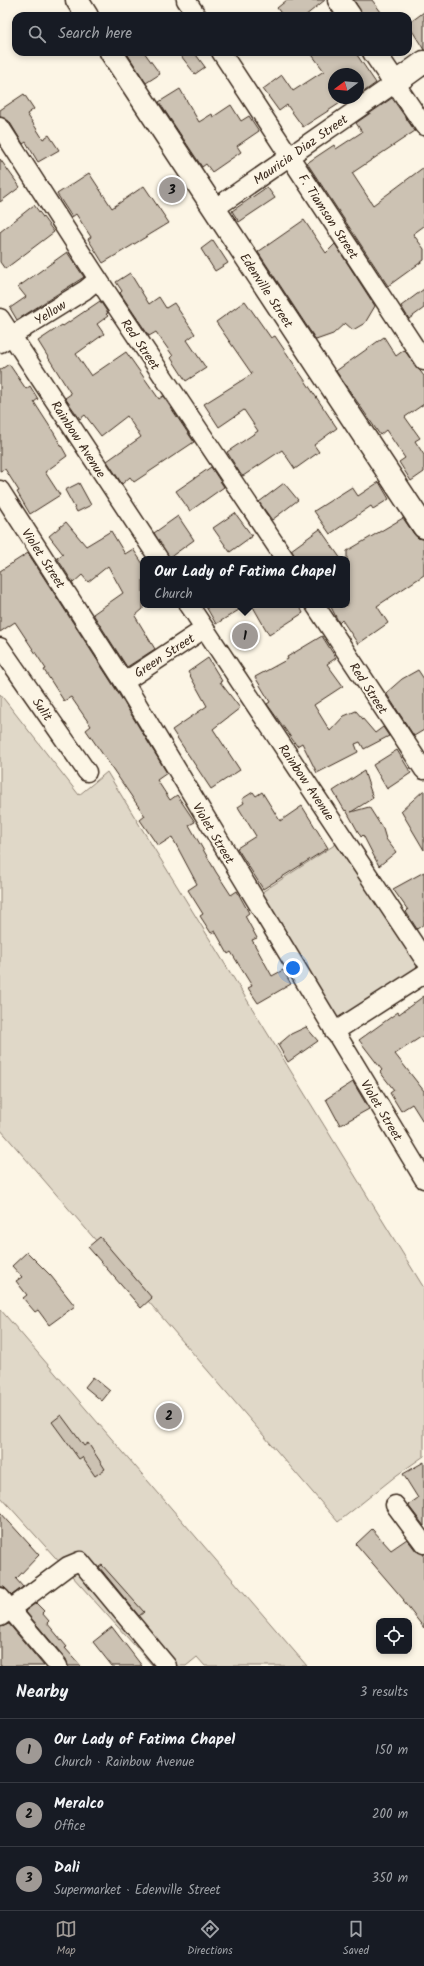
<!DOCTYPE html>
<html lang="en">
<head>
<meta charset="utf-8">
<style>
	:root { --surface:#171b24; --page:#20242c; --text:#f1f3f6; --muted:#9ea1a6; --line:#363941; --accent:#9f9995 }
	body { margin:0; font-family:Kalam,sans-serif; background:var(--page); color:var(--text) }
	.controls { position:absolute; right:12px; bottom:12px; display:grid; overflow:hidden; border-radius:8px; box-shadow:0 2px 6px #0003 }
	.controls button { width:36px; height:36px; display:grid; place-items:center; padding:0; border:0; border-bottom:1px solid var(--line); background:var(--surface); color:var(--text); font:20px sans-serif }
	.compass { position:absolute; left:328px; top:68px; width:36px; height:36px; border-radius:50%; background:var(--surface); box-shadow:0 2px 6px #0003; rotate:254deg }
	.you { position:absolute; left:293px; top:968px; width:14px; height:14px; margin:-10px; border:3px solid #fff; border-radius:50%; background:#1a73e8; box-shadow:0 0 0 6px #1a73e833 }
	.badge { display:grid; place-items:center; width:26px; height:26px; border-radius:50%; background:var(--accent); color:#111; font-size:13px; font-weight:700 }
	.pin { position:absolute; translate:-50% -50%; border:2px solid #fff; box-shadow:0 1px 4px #0006 }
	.popup { position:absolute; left:140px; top:556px; width:210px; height:52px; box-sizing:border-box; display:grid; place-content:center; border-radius:8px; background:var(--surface); filter:drop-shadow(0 1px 3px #0005); font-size:13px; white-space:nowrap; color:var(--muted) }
	.popup b { font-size:15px; color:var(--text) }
	.popup::after { content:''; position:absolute; left:50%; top:100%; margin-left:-8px; border:8px solid transparent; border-top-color:var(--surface) }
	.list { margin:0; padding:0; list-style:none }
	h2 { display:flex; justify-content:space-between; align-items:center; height:52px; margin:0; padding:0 16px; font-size:17px }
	h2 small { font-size:13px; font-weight:400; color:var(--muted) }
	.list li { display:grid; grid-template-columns:26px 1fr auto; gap:12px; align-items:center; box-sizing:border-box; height:64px; padding:0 16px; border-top:1px solid var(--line) }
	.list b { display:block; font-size:15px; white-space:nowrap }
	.list p { margin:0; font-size:13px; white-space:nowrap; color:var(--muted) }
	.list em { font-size:13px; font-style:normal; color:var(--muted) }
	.icon { flex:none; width:22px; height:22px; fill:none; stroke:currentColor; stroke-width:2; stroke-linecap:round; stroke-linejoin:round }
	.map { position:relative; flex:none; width:424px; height:1666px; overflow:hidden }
	.search { position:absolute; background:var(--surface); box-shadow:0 2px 6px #0003; left:12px; right:12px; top:12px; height:44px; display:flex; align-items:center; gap:10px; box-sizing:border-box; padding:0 14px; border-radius:12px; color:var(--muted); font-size:15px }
	.sheet { height:244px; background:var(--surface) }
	nav { display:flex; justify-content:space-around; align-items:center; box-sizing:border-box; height:56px; border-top:1px solid var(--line); background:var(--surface); font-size:11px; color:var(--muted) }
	nav a { display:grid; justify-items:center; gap:2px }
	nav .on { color:var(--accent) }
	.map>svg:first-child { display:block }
</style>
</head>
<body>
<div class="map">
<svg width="424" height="1666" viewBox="0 0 424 1666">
	<rect width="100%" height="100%" fill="#fcf5e5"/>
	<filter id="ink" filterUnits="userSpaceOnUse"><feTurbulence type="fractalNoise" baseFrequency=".025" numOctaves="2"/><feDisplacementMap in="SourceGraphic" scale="8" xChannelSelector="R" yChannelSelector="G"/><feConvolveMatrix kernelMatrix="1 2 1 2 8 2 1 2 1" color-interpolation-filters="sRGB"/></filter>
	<g filter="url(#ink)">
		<!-- green -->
		<g fill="#e0d8c8" stroke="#8e8173">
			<polygon points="0,694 79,795 107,772 424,1288 424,1456 397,1475 338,1522 0,1129"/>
			<polygon points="336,844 419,969 336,1021 259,894"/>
			<polygon points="0,1309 307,1666 205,1666 197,1657 186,1666 153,1666 0,1496"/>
		</g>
		<!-- building -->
		<g fill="#ccc2b3" stroke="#3b2a1e">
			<polygon points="287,0 325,0 305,16 283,16 277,8"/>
			<polygon points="354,0 372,0 384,16 363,16"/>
			<polygon points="424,12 424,50 408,24"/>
			<polygon points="126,52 144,52 160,74 146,83"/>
			<polygon points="178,52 194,52 205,67 195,74"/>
			<polygon points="310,52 355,52 376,83 358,96 358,74 334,74 334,98 355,98 347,104 345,100 303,127 287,105 279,111 263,89 282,75 293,91 324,71"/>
			<polygon points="180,89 199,122 212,114 213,117 231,105 241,121 249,116 259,131 237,146 241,152 212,172 206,164 202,167 159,102"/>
			<polygon points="24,94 34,109 27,114 43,139 49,135 59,150 38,162 26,142 23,144 9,121 0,117 0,110"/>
			<polygon points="392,98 415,131 352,173 373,205 424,167 424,226 413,234 424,249 424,260 388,286 307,163 334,145 336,149 362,132 356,123"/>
			<polygon points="0,159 20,187 0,202"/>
			<polygon points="89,173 112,208 144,186 169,223 103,263 88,239 91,237 76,214 72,217 57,194"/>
			<polygon points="267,187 275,198 239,222 232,211"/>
			<polygon points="34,205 54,232 5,269 0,262 0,232"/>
			<polygon points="304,220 326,253 335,244 375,306 365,323 353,330 345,323 333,334 316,340 258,252"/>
			<polygon points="213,240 228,263 215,271 201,249"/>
			<polygon points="67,252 84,277 17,320 10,308 26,297 18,287"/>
			<polygon points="130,273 149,304 159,297 166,308 174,303 195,334 187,340 206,368 186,381 171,358 173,356 156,332 149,336 120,293 122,291 116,282"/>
			<polygon points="424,289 424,308 409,319 401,306"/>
			<polygon points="100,301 108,313 106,314 108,316 97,324 104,334 76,354 91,376 126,352 159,399 163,396 194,442 134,482 130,477 122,484 107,461 141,437 127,416 101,436 85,415 80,419 65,398 71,394 38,341 62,325 63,326"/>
			<polygon points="245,301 271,338 275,336 337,428 314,445 319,452 295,469 282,450 243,476 241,475 227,452 258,431 244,410 219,427 204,404 252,374 216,322"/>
			<polygon points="384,337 396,356 404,350 424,376 424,404 405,417 420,438 415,441 424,455 424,472 411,481 399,462 405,458 386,430 380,435 336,371"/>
			<polygon points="9,364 26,389 30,386 38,399 34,402 54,433 67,456 45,472 60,495 30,514 17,492 19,491 5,469 0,471 0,370"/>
			<polygon points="211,467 224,487 190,511 176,491"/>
			<polygon points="379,482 389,499 373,509 371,506 330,534 314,511 352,487 358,496"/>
			<polygon points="79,483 91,505 77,512 65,490"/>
			<polygon points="284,483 298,500 272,520 259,502"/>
			<polygon points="235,513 252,536 230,552 213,528"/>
			<polygon points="178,516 194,540 169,558 154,533"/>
			<polygon points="403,518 414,534 418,538 424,539 424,575 377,606 388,623 358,644 342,620 339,623 330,605 347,605 347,551"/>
			<polygon points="66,522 86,546 111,531 125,554 133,549 143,564 143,609 135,616 155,649 127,667 93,614 123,593 108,566 88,582 82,575 73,583 57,558 63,554 49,536"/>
			<polygon points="320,529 341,559 297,559 291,550"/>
			<polygon points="28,553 112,683 167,773 157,780 170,800 177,795 195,822 189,825 216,872 231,895 237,891 249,913 245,916 257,938 252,940 272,976 283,970 291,984 258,1003 248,988 252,986 231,952 228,954 215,931 211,933 200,916 203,914 188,890 197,884 172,837 158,846 140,820 145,816 86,730 91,726 71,697 64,701 44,670 46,669 15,622 0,632 0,571"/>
			<polygon points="205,605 247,605 216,624"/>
			<polygon points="252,605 299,605 303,613 269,635"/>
			<polygon points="322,636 336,658 327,664 343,686 314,705 330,731 344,716 356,711 375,733 383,727 389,736 364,749 360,742 355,744 358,752 317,773 302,743 297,746 267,704 270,702 255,677 288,659 287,657"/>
			<polygon points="208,658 222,681 220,682 240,708 213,729 240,770 211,789 172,730 207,706 188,672"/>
			<polygon points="418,670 424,679 424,730 414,736 386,693 402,679"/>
			<polygon points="397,750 411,773 387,789 373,765"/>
			<polygon points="364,771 373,798 351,812 369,807 383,829 386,839 396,852 379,866 363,835 361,837 346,810 345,811 333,791"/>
			<polygon points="424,790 424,850 401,811"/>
			<polygon points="253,792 256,796 262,792 280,821 302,806 328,848 263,889 237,848 256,836 238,807 244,803 242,799"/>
			<polygon points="424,872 424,924 417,929 406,912 408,910 393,889"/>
			<polygon points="424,996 424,1035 395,1054 424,1091 424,1123 412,1104 401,1111 390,1093 394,1090 380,1072 382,1070 359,1040 398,1012 399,1014"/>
			<polygon points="306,1027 318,1041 288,1062 278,1045 291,1034"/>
			<polygon points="353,1082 369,1109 340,1125 326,1099"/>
			<polygon points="100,1237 152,1298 141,1308 88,1247"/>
			<polygon points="27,1252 51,1276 75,1306 49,1325 38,1310 35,1312 23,1298 27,1295 16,1281 22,1277 12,1266"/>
			<polygon points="93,1377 110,1391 102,1401 85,1387"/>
			<polygon points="61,1415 84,1446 88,1443 105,1469 95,1476 82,1457 79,1459 52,1422"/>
			<polygon points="424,1462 424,1526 408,1505 418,1498 403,1474"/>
			<polygon points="0,1512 39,1555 16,1579 23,1587 12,1595 4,1587 0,1587"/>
			<polygon points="372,1529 391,1550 407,1539 416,1551 424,1554 424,1628 403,1601 404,1600 356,1544"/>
			<polygon points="102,1565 144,1612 139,1616 99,1567"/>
			<polygon points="36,1603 44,1611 42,1613 49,1621 47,1623 67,1647 65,1648 81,1666 68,1666 66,1659 25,1611"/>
			<polygon points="9,1624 44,1666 0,1666 0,1627"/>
			<polygon points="112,1627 142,1666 112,1666 93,1642"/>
		</g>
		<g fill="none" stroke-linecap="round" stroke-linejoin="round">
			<defs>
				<g id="street">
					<polyline points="186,0 197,16"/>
					<polyline points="221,52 424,361"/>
					<polyline points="0,127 98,279 285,559"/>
					<polyline points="214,209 395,83 424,126"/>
					<polyline points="0,318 159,559"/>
					<polyline points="0,343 85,290 98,279"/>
					<polyline points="0,490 124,682 424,1179"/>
					<polyline points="189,605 424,959"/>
					<polyline points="315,605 424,770"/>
					<polyline points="0,647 87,772"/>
					<polyline points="124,682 204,629"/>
					<polyline points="334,1032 424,974"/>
					<polyline points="395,1505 424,1544"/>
					<polyline points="0,1597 58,1666"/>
					<polyline points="0,1617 68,1566 80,1561 167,1666"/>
				</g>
				<g id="secondary">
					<polyline points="77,0 87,16"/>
					<polyline points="339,0 350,16"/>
					<polyline points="111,52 424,527"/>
					<polyline points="374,52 395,83 424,62"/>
				</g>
			</defs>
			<!-- street casing -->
			<use href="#street" stroke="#3b2a1e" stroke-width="21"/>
			<!-- secondary casing -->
			<use href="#secondary" stroke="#3b2a1e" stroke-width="25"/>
			<!-- street -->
			<use href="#street" stroke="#fcf5e5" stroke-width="18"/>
			<!-- secondary -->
			<use href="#secondary" stroke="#fcf5e5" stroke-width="22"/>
		</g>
	</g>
	<g text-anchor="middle" stroke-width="4" stroke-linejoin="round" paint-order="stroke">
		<!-- street labels -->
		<g font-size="13" fill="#3b2a1e" stroke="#fcf5e5">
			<text transform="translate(300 149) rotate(-35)" y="5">Mauricia Diaz Street</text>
			<text transform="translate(329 216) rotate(57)" y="5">F. Tiamson Street</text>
			<text transform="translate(267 290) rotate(57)" y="5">Edenville Street</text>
			<text transform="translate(50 312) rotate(-32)" y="5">Yellow</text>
			<text transform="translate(141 344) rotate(56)" y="5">Red Street</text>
			<text transform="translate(79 439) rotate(57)" y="5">Rainbow Avenue</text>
			<text transform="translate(44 558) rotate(57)" y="5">Violet Street</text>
			<text transform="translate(164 655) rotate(-33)" y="5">Green Street</text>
			<text transform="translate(369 688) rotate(57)" y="5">Red Street</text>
			<text transform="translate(43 709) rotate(55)" y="5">Sulit</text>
			<text transform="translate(307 782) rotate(56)" y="5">Rainbow Avenue</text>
			<text transform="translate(214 833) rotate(59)" y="5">Violet Street</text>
			<text transform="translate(382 1110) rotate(59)" y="5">Violet Street</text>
		</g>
	</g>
</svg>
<div class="controls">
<button><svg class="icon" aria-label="locate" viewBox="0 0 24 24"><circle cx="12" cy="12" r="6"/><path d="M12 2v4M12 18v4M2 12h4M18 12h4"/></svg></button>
</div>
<svg class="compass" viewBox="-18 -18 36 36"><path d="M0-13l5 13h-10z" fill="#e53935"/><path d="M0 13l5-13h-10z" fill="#9ea1a6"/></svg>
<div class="you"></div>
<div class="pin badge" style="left:245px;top:636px">1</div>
<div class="popup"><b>Our Lady of Fatima Chapel</b>Church</div>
<div class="pin badge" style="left:169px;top:1416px">2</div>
<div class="pin badge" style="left:172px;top:190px">3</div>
<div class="search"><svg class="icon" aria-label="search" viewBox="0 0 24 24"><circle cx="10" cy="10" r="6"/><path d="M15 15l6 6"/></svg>Search here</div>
</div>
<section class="sheet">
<h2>Nearby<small>3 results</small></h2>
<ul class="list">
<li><span class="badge">1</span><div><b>Our Lady of Fatima Chapel</b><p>Church · Rainbow Avenue</p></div><em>150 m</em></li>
<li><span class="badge">2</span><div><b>Meralco</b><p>Office</p></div><em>200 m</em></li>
<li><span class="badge">3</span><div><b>Dali</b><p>Supermarket · Edenville Street</p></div><em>350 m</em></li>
</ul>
</section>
<nav>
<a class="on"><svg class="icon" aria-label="map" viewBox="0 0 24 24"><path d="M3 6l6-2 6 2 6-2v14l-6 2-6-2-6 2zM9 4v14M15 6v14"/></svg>Map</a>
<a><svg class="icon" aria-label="directions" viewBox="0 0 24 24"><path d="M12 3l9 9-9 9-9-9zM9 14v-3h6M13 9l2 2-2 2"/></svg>Directions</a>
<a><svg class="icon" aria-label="saved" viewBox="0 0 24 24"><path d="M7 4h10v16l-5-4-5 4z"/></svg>Saved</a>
</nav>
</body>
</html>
